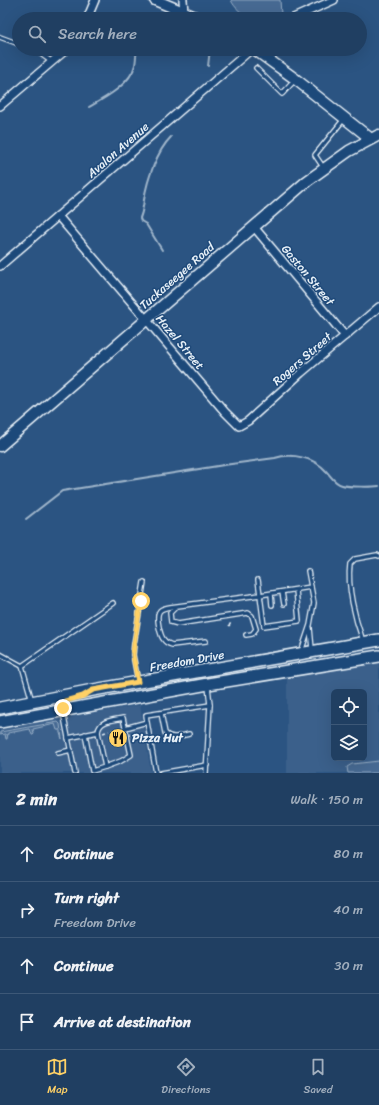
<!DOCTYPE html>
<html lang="en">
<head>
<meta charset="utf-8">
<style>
	:root { --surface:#203f62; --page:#2d4a6b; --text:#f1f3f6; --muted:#a2afbe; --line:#3d5877; --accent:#ffd166 }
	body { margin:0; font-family:Sriracha,sans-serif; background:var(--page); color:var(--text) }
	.controls { position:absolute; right:12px; bottom:12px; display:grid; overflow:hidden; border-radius:6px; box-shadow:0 4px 16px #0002 }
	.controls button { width:36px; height:36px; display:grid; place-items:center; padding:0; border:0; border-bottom:1px solid var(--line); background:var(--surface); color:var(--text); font:20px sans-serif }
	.stop { position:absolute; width:12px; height:12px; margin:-9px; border:3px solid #ffd166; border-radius:50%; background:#fff }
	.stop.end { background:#ffd166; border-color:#fff; box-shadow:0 1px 4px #0008 }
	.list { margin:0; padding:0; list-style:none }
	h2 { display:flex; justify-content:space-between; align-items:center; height:52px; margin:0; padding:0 16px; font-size:17px }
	h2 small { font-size:13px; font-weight:400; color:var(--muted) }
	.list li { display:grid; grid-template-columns:26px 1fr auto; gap:12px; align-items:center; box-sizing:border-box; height:56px; padding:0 16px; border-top:1px solid var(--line) }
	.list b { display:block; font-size:15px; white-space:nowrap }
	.list p { margin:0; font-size:13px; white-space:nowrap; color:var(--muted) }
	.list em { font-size:13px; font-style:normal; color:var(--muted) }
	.icon { flex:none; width:22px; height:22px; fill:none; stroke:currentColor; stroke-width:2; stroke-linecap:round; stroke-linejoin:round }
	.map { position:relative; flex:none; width:379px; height:773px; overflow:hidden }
	.search { position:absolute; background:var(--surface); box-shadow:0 4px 16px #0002; left:12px; right:12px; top:12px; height:44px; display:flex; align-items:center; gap:10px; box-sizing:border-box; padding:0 14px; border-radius:22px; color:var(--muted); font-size:15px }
	.sheet { height:276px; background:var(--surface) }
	nav { display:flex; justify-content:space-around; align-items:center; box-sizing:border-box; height:56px; border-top:1px solid var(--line); background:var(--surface); font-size:11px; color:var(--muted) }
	nav a { display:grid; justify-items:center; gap:2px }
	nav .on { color:var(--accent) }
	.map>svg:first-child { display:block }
</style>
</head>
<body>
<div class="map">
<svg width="379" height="773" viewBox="0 0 379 773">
	<rect width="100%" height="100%" fill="#2b5482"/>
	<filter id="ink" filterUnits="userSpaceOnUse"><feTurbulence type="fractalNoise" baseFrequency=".025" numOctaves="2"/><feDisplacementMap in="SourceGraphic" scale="8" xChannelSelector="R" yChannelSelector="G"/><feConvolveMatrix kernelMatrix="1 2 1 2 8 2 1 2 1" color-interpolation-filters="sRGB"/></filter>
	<g filter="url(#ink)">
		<!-- built -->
		<g fill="#3a608b" fill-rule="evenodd">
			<path d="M 379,662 L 379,773 L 287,773 L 287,679 ZM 334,692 L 364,692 L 364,758 L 334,758 Z"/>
			<polygon points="140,705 151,772 145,773 0,773 0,728"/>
		</g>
		<!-- green -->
		<g fill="#476b93" stroke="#98aec6">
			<path d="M 231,0 L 280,0 L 281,14 L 277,19 L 248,19 C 242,12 235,9 231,0 Z"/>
			<polygon points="58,722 60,724 62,739 59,730 57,730 55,724 33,729 34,734 33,735 32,735 30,729 8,733 7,739 6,739 5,734 0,735 0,732"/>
			<polygon points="379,761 379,773 348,773 347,767 352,764"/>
		</g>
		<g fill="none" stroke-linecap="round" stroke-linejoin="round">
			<!-- stream -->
			<g stroke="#a0b6cb" stroke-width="2">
				<polyline points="208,66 210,49"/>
				<path d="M 89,107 C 105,98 131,84 135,65 C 136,60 136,54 137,49"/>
				<path d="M 162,250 L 146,224 L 141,221 L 140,218 C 143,211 143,206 144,200 C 147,180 157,151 171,137"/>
				<path d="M 26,519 L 62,491 L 224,465 L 275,458 C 291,453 314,457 326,471 C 331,476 334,483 342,485 C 349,487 372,487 379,486"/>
			</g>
			<defs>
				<g id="lane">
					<polyline points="0,37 19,44"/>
					<polyline points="30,49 41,54 52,62"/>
					<polyline points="256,68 282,94 295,80"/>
					<polyline points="323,167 315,155 344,119"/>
					<polyline points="258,580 260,595 311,587"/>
					<polyline points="282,592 284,604"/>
					<polyline points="271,594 272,605"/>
					<polyline points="175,608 170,613 171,622 178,624 248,613 252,616 256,629 252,634 246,635"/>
					<polyline points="310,628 312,649"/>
					<path d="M 206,641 L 172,645 C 169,644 166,643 164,640 C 160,636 156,617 159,612 C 161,608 166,608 170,607 L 260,595 L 264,626 L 299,621 L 296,590"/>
					<path d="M 363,641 C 355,619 347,587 350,564 L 355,559 L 377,555 L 379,556"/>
					<polyline points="301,652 310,625 314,603 308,571"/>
					<polyline points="0,654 22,666"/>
					<polyline points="138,681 133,655 134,644 144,582"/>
					<polyline points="32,701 22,666 113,603"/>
					<polyline points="63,712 75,773"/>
					<path d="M 161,713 L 165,733 C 171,740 180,736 189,734"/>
					<polyline points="147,722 146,715 210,705"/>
					<polyline points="125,728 147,722 156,773"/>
					<path d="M 98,732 C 99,720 114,720 123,718 L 131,755 L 121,761 L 105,767"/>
					<polyline points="68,738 98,732 105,767 92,771 85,734"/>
					<polyline points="58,753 71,750"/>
					<polyline points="161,773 207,765"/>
					<polyline points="206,773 210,705 208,686"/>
				</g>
				<g id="street">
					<polyline points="183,0 184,12"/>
					<polyline points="87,19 95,0"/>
					<polyline points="291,19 334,0"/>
					<polyline points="0,106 67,49"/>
					<polyline points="58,216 225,412 239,426 248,421 301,373 379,307"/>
					<polyline points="254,227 345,336"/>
					<polyline points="0,266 247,53 249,49"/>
				</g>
				<g id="secondary">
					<polyline points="155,0 200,19"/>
					<polyline points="254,49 294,78 371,139"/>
					<polyline points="0,446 307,181 349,151 379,135"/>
				</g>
				<g id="primary">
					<polyline points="0,708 93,690 379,640"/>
					<polyline points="0,722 208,684 379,656"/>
				</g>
			</defs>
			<!-- lane casing -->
			<use href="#lane" stroke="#e8f1f8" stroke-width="6"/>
			<!-- street casing -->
			<use href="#street" stroke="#e8f1f8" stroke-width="10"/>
			<!-- secondary casing -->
			<use href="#secondary" stroke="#e8f1f8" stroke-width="13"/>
			<!-- primary casing -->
			<use href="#primary" stroke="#e8f1f8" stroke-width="14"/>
			<!-- path -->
			<g stroke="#e8f1f8" stroke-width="1.5" stroke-dasharray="3 3" stroke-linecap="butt">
				<polyline points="229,626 232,621"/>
				<polyline points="103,733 109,731"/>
			</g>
			<!-- lane -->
			<use href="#lane" stroke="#1f4a7a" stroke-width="3.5"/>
			<!-- street -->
			<use href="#street" stroke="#1f4a7a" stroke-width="7"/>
			<!-- secondary -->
			<use href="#secondary" stroke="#1f4a7a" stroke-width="10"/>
			<!-- primary -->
			<use href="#primary" stroke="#1f4a7a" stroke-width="11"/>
		</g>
	</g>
	<g fill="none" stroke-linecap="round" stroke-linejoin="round" filter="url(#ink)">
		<!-- route -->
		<polyline stroke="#ffd166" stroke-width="5" points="63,708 65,701 83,696 93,690 138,682 133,655 134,644 141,601"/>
	</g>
	<!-- icons -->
	<defs>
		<symbol id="restaurant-disc" viewBox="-11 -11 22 22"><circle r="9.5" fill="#ffd166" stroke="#1f4a7a"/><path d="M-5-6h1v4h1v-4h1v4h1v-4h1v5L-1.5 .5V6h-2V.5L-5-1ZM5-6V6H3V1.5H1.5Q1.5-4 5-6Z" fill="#111"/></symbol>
	</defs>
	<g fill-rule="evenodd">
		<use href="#restaurant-disc" x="107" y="727" width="22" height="22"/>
	</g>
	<g text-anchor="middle" stroke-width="3" stroke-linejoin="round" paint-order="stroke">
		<!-- street labels -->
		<g font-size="12" fill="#e8f1f8" stroke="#1f4a7a">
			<text transform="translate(118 150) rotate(-41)" y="4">Avalon Avenue</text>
			<text transform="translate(308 275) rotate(50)" y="4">Gaston Street</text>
			<text transform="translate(177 276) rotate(-41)" y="4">Tuckaseegee Road</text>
			<text transform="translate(180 342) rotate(50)" y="4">Hazel Street</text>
			<text transform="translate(302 359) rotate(-41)" y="4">Rogers Street</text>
			<text transform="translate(187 661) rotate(-10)" y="4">Freedom Drive</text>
		</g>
		<!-- poi labels -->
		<g font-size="12" font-weight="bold" fill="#e8f1f8" stroke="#1f4a7a" text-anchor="start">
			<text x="132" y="742">Pizza Hut</text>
		</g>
	</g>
</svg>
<div class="controls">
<button><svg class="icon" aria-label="locate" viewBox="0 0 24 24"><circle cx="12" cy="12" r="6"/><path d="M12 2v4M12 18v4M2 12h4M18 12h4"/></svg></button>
<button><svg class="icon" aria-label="layers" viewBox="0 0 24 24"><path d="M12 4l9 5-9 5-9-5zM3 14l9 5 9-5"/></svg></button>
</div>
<div class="stop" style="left:141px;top:601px"></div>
<div class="stop end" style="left:63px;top:708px"></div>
<div class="search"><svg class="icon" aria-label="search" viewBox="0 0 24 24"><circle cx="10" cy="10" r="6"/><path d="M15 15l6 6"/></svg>Search here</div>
</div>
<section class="sheet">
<h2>2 min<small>Walk · 150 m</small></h2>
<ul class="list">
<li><svg class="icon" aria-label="ahead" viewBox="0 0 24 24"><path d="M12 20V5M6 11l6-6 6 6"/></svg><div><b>Continue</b></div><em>80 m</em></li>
<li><svg class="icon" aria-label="right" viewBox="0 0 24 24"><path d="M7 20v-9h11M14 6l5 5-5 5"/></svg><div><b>Turn right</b><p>Freedom Drive</p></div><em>40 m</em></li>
<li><svg class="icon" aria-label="ahead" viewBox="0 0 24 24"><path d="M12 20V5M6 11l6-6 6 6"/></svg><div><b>Continue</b></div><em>30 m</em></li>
<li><svg class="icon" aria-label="arrive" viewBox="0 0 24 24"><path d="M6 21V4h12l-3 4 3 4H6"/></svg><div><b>Arrive at destination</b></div></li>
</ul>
</section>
<nav>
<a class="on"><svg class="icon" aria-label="map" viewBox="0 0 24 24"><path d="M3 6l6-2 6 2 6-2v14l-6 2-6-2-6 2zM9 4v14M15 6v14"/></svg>Map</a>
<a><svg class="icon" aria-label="directions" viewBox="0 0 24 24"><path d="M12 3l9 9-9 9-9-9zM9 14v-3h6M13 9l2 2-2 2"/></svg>Directions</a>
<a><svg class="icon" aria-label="saved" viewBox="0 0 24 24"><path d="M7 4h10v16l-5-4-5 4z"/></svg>Saved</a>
</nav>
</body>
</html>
